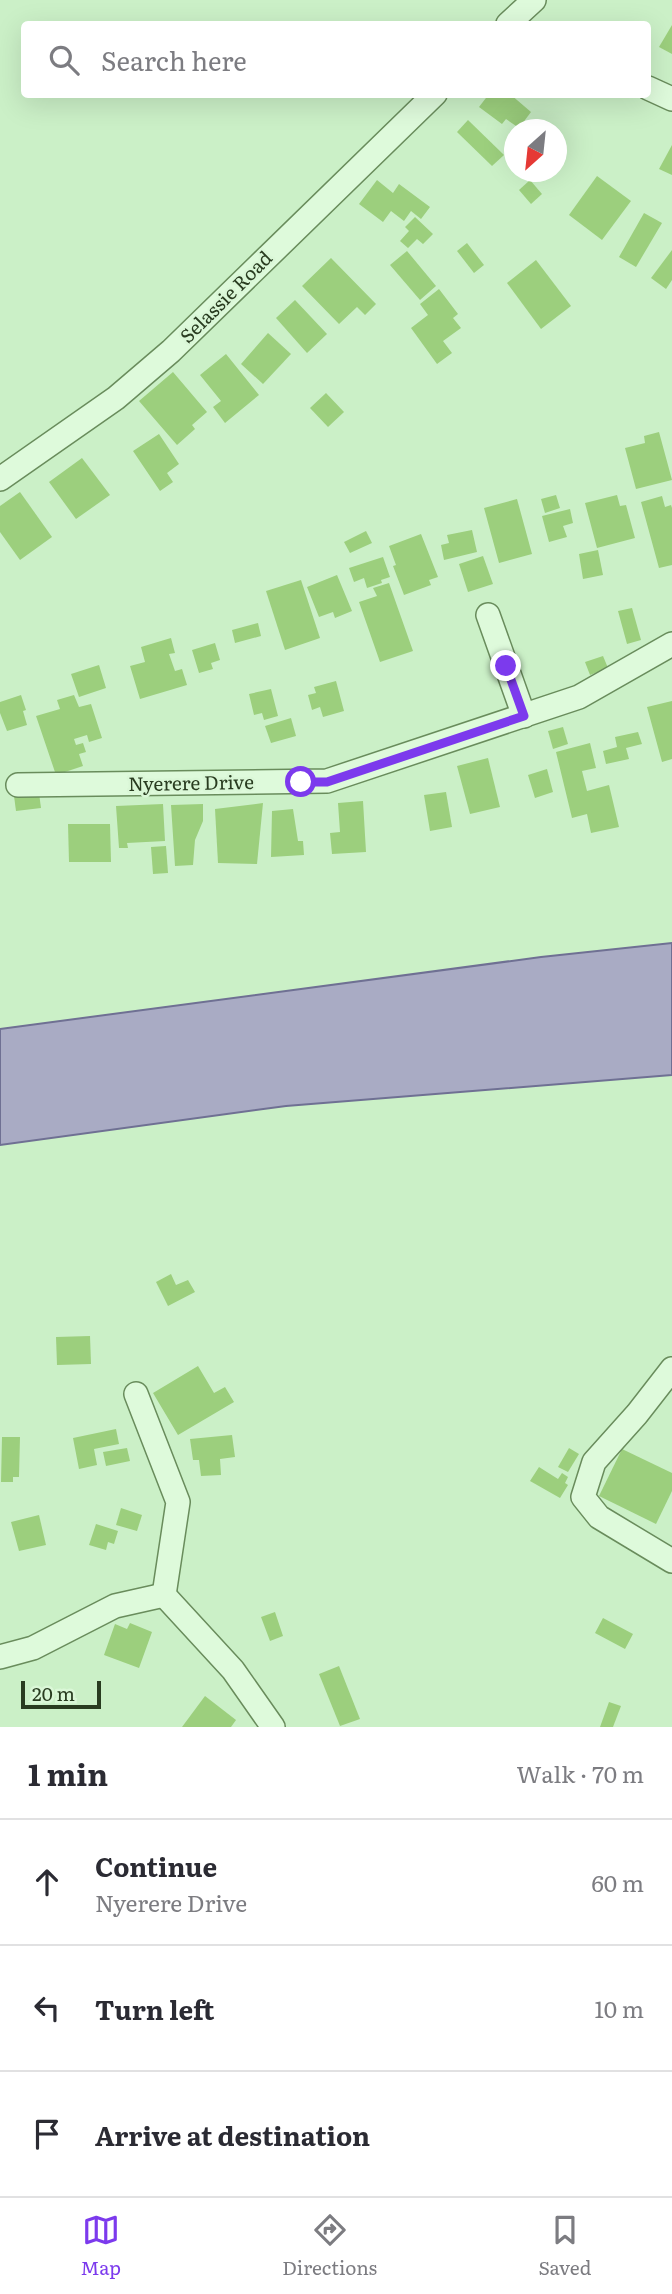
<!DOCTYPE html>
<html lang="en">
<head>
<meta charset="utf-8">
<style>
	:root { --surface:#fff; --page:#f2f2f3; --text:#2b2b33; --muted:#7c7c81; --line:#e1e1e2; --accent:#7c3aed }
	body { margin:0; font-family:Literata,serif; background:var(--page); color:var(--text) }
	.compass { position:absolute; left:504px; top:119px; width:63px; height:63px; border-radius:50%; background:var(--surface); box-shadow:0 7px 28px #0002; rotate:207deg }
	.scale { position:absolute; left:21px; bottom:18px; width:80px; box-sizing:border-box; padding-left:7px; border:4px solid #293c20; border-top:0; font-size:19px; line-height:24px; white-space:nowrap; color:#293c20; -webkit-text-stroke:5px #daf7d7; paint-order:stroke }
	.stop { position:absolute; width:21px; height:21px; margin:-16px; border:5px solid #7c3aed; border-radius:50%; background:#fff }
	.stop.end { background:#7c3aed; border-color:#fff; box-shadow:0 2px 7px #0008 }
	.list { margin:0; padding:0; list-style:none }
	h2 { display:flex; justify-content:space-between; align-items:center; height:91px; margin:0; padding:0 28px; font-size:30px }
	h2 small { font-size:23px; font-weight:400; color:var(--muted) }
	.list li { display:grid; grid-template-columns:46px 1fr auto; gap:21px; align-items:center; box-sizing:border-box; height:126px; padding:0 28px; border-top:2px solid var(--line) }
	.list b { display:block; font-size:26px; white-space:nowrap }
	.list p { margin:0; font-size:23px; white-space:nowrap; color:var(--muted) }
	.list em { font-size:23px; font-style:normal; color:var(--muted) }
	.icon { flex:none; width:38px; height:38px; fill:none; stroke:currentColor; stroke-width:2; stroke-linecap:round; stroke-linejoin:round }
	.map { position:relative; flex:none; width:672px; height:1727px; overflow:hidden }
	.search { position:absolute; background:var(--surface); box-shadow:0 7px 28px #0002; left:21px; right:21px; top:21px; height:77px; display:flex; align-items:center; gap:18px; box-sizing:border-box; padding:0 24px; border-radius:7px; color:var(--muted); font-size:26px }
	.sheet { height:469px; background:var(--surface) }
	nav { display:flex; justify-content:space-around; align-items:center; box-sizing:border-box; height:98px; border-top:2px solid var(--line); background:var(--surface); font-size:19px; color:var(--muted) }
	nav a { display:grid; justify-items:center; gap:4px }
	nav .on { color:var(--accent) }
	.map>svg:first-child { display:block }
</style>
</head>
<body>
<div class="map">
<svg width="672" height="1727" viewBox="0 0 672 1727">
	<rect width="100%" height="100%" fill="#cbf0c7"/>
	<!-- water -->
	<polygon fill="#a9abc4" stroke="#6f7093" stroke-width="2" points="672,943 672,1075 286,1106 0,1145 0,1029 541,957"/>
	<!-- building -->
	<g fill="#9ccf7d">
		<polygon points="672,25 672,54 659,47"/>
		<polygon points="489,94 510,94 531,112 519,128 506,119 502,124 479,107"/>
		<polygon points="468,120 504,155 492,166 457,132"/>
		<polygon points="672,145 672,175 659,169"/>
		<polygon points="597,176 631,201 602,240 569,215"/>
		<polygon points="377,180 393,193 399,184 430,207 421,219 411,211 404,221 391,211 383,222 359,204"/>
		<polygon points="530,180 542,194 531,204 519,190"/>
		<polygon points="644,213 662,223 636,267 619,257"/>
		<polygon points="415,217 433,234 423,244 417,239 408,248 400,241 409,231 405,227"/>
		<polygon points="467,243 484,265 474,273 457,251"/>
		<polygon points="672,250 672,280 666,289 651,278"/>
		<polygon points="407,251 436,286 420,300 390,265"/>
		<polygon points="331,258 376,304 365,315 357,307 339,324 302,286"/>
		<polygon points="536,260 571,306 541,329 507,283"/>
		<polygon points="439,289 458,314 453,318 461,328 443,341 452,353 437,364 411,328 428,315 420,304"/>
		<polygon points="295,300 327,334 307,353 276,318"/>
		<polygon points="268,333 291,354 263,384 241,364"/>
		<polygon points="226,354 259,395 225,423 213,407 221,401 200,375"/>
		<polygon points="173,372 207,412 192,425 195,429 177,445 139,401"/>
		<polygon points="326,393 344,412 328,427 310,408"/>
		<polygon points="659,432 672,480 636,489 625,448 645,443 644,436"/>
		<polygon points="159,434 179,464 167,473 173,482 160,491 133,451"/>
		<polygon points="82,458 110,495 76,519 49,482"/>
		<polygon points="20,492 52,537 20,560 0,532 0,506"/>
		<polygon points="556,495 560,508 545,513 541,499"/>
		<polygon points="617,495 620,506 626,505 635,538 597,548 585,503"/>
		<polygon points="662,496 665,507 671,505 672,508 672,565 659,568 641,502"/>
		<polygon points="517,499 532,554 499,563 484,508"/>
		<polygon points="570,509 573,523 563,526 567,537 549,542 542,516"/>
		<polygon points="472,530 477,552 444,560 441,545 449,543 447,535"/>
		<polygon points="366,531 372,543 350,553 344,542"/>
		<polygon points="421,534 438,577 429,580 431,585 404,595 393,566 396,565 389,546"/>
		<polygon points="598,550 603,575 583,579 579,554"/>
		<polygon points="483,556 493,584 468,592 459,564"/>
		<polygon points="383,557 390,577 381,580 382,583 367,588 364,578 354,582 349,568"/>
		<polygon points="337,575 352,611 335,618 333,612 319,617 307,587"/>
		<polygon points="301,580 320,638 285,650 266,591"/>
		<polygon points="389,583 413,651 380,662 359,602 377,596 373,588"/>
		<polygon points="632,608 641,640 627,644 618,611"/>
		<polygon points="258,623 261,636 235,643 232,630"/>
		<polygon points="171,638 175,653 169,654 175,671 182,669 187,685 140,699 130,666 145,662 141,647"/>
		<polygon points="215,643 220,660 211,663 213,669 199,673 192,650"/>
		<polygon points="603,656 608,668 590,675 585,662"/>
		<polygon points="99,665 106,688 79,697 71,674"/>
		<polygon points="336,681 344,711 323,717 320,707 312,710 308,695 316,693 314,687"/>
		<polygon points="271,689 278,716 264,720 262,713 254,715 249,694"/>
		<polygon points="21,695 26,710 23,711 27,725 7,731 0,713 0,702"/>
		<polygon points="74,695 79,707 91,704 102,738 89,742 87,735 74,739 76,745 83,743 86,752 79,754 83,766 56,775 36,716 60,709 57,700"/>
		<polygon points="672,701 672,759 662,762 647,707"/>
		<polygon points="291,718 296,736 271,743 265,726"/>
		<polygon points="563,727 568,744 553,749 548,731"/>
		<polygon points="638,732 642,744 626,748 629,759 606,764 603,751 617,747 615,737"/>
		<polygon points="590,743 596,768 582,771 587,791 609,785 619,827 591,833 587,814 572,818 556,752"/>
		<polygon points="488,758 500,807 470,814 457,766"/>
		<polygon points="547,769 553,792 535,798 528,775"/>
		<polygon points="446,792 452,827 430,831 424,795"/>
		<polygon points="39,793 41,808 16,811 14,796"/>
		<polygon points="363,801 366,852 332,854 330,833 340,832 338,803"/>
		<polygon points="263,803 257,864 218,863 215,809"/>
		<polygon points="163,804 165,841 127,843 128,848 119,848 116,806"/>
		<polygon points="203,804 203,821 195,840 193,865 175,866 171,805"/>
		<polygon points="293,809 298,841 303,841 304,855 271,857 272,811"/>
		<polygon points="68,824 110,824 111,862 69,862"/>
		<polygon points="166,846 168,873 153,874 151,847"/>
		<polygon points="171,1274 176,1285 188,1280 195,1292 168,1306 156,1282"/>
		<polygon points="90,1336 91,1364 57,1365 56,1337"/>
		<polygon points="198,1366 214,1393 225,1387 234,1402 178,1435 153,1393"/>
		<polygon points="116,1429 119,1444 94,1449 97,1465 79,1469 73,1438"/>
		<polygon points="232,1435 235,1457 220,1459 221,1475 201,1476 199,1460 193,1460 190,1439"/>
		<polygon points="2,1437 20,1437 19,1477 13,1477 13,1482 1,1482"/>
		<polygon points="127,1448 130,1461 106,1466 103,1452"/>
		<polygon points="569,1448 579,1454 568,1472 558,1467"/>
		<polygon points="622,1449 672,1473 672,1491 656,1524 599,1496"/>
		<polygon points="539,1467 558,1479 562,1473 568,1477 565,1483 568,1485 560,1498 530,1481"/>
		<polygon points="121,1508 142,1515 137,1531 116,1525"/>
		<polygon points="39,1515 46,1545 19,1551 11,1522"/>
		<polygon points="96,1524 118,1531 114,1544 108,1542 106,1550 89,1545"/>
		<polygon points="275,1612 283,1636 270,1641 261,1617"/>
		<polygon points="603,1618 633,1634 625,1649 595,1633"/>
		<polygon points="130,1623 152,1632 139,1668 104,1655 115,1624 127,1629"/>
		<polygon points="339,1666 360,1719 340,1726 319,1674"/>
		<polygon points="205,1696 236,1720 231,1727 182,1727"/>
		<polygon points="609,1702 621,1706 613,1727 600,1727"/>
	</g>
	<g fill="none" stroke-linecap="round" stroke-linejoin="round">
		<defs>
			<g id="street">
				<polyline points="508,24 534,0"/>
				<polyline points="648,88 672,99"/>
				<polyline points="0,479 116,398 171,351 435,94"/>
				<polyline points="488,615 524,716"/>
				<polyline points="18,785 327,781 579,697 672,644"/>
				<polyline points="672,1369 637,1414 594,1462 583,1497 599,1517 672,1561"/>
				<polyline points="136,1394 178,1502 164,1595"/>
				<polyline points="164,1595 233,1670 273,1727"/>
				<polyline points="0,1657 33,1648 115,1606 164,1595"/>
			</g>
		</defs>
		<!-- street casing -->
		<use href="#street" stroke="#698c5c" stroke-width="26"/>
		<!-- street -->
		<use href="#street" stroke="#defadb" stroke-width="23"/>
	</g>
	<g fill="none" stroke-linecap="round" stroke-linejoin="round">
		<!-- route -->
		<polyline stroke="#7c3aed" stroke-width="9" points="301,782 327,782 524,716 506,666"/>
	</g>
	<g text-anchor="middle" stroke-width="5" stroke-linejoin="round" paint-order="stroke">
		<!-- street labels -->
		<g font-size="19" fill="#293c20" stroke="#daf7d7">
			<text transform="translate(226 297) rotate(-45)" y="7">Selassie Road</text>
			<text transform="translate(191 783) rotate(-1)" y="7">Nyerere Drive</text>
		</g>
	</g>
</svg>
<svg class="compass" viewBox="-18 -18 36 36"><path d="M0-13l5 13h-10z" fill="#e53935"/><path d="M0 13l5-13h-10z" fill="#7c7c81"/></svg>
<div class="scale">20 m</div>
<div class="stop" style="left:301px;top:782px"></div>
<div class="stop end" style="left:506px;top:666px"></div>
<div class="search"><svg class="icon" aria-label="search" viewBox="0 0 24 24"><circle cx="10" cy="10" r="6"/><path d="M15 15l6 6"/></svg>Search here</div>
</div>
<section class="sheet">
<h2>1 min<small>Walk · 70 m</small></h2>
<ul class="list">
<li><svg class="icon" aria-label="ahead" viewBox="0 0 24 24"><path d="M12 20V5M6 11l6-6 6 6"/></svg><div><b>Continue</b><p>Nyerere Drive</p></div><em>60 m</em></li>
<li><svg class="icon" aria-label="left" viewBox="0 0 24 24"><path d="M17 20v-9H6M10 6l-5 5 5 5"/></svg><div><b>Turn left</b></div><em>10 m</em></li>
<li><svg class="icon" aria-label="arrive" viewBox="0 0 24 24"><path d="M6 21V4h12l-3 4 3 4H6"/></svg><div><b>Arrive at destination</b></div></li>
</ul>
</section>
<nav>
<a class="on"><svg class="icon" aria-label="map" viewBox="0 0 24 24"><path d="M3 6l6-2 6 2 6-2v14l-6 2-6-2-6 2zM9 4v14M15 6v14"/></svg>Map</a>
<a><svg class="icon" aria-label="directions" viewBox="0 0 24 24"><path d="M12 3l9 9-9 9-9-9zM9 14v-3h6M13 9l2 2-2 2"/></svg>Directions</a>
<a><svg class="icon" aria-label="saved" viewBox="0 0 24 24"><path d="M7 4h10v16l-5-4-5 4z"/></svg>Saved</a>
</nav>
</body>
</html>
